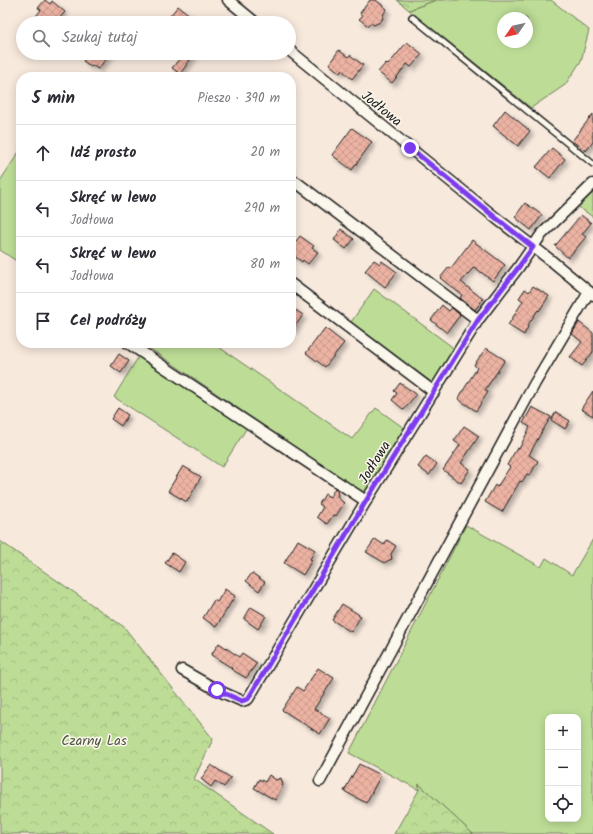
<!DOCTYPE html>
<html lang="pl">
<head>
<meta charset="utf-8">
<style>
	:root { --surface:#fff; --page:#f2f2f3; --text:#2b2b33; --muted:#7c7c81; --line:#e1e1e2 }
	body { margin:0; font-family:Kalam,sans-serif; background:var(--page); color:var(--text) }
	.controls { position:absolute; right:12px; bottom:12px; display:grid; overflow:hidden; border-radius:8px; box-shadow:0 2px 10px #0003 }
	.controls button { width:36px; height:36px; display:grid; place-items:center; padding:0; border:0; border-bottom:1px solid var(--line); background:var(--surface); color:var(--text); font:20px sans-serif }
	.compass { position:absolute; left:497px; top:12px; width:36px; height:36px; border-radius:50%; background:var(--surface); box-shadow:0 2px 10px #0003; rotate:236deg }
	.stop { position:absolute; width:12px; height:12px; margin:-9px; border:3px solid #7c3aed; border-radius:50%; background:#fff }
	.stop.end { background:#7c3aed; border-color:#fff; box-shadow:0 1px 4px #0008 }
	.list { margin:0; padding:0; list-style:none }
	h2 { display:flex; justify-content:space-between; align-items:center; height:52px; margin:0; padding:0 16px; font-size:17px }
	h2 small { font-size:13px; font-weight:400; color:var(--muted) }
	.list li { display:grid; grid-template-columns:26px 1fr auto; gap:12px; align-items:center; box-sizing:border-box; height:56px; padding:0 16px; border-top:1px solid var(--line) }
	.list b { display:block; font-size:15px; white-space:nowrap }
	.list p { margin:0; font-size:13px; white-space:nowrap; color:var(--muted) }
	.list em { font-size:13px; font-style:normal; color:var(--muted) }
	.icon { flex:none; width:22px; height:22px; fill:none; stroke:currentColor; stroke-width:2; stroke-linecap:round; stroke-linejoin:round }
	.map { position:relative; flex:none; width:593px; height:834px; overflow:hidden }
	.search { position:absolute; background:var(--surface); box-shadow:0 2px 10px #0003; left:16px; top:16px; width:280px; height:44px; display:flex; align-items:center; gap:10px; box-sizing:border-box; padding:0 14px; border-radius:22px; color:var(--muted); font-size:15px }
	.panel { position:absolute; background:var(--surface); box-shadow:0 2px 10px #0003; left:16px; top:72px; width:280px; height:276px; border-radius:16px }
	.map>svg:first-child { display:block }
</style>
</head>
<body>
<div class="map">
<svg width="593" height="834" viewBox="0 0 593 834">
	<defs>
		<pattern id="forest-crowns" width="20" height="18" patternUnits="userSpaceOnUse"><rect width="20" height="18" fill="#bddd96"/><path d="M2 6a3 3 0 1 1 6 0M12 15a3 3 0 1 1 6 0" fill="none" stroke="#a2bd81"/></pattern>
		<pattern id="building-cross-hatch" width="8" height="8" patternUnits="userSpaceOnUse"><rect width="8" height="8" fill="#ecb3a3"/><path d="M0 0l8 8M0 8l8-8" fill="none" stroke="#ca998c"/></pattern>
		<filter id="shadow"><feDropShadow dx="3.5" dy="3.5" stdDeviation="2" flood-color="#0004"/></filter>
	</defs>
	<rect width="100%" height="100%" fill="#f8e9dd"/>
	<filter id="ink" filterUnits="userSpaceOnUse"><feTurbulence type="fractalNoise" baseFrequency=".025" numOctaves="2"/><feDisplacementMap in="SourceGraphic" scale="8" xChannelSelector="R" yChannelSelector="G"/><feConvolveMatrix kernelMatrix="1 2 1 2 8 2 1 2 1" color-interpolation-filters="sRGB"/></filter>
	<g filter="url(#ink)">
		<!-- green -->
		<g fill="#bddd96" stroke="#6c7c59" fill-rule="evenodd">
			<path d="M 436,0 L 551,0 L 589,30 L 581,61 L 565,85 L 531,108 L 409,10 ZM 503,18 L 527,18 L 527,42 L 503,42 Z"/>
			<polygon points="19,152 21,154 21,264 0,250 0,181"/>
			<polygon points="593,191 593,217 577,206"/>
			<polygon points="374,289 455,349 434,384 351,322"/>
			<polygon points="142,343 213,343 352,439 376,408 404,428 366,493 351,485"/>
			<polygon points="140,354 248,426 222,467 114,397"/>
			<path d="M 466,525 L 541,567 L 546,558 L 572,575 L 593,539 L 593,834 L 473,834 L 419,784 L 419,790 L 349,753 ZM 548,717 L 578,717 L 578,819 L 548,819 Z"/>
		</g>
		<!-- forest -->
		<g fill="url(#forest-crowns)" stroke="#6c7c59">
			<polygon points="397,0 436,0 409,10"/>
			<polygon points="0,541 124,627 213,739 194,779 273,834 0,834"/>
			<polygon points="419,784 473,834 394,834 419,790"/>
		</g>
		<!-- building -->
		<g fill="url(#building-cross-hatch)" stroke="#1c1c1c" filter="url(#shadow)">
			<polygon points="45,0 50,4 52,1 65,12 55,23 44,23 36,16 41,10 38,8"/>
			<polygon points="370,0 376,0 387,9 384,13 382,20 380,22 374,25 371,23 368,26 359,19 362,16 360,13"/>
			<polygon points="178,6 200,23 178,23 169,17"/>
			<polygon points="407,42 422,54 411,67 407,64 392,83 378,72 386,63 388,65"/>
			<polygon points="339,50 348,57 350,55 363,65 352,79 342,70 340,73 329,64"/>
			<polygon points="89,53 111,53 98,69 92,65 91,67 83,61"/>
			<polygon points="184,53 195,53 180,74 172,68"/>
			<polygon points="505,110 530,131 518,146 493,126"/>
			<polygon points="593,114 593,142 586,151 572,141"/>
			<polygon points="352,128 372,142 352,170 332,155"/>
			<polygon points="552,148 565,159 550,178 536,167"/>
			<polygon points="525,203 542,215 531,230 515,217"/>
			<polygon points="581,215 591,223 582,234 586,237 568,258 555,246"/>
			<polygon points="341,229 354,239 346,249 334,240"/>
			<polygon points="300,236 314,246 312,248 318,252 308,264 303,260 302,262 291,254 291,248"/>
			<polygon points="472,240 505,265 493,281 474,267 461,282 483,299 475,310 460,298 462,295 440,278 449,267 451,268"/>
			<polygon points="374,260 380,264 382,261 397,272 385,287 365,271"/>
			<polygon points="533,286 549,296 539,311 538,310 527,326 528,327 524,335 508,325 523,301 519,298 525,289 529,292"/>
			<polygon points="442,305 449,311 452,308 460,315 447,333 431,320"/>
			<polygon points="291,307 303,315 291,332"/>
			<polygon points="579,322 593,333 593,352 582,366 570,357 582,342 572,334"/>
			<polygon points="325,328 344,343 325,367 306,353"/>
			<polygon points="486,348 505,360 485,390 488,392 476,411 458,399 477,368 474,365"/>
			<polygon points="119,354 129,361 121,373 111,366"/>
			<polygon points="400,383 416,394 404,410 392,400 397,393 394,391"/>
			<polygon points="593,391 593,416 581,409"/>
			<polygon points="532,407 551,417 541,433 529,455 538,461 530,475 527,474 522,482 520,481 502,512 485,502 495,485 497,487 510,467 507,465 517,448 519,449 530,427 523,423"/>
			<polygon points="118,408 128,415 121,426 111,419"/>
			<polygon points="556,412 570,421 565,429 551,420"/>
			<polygon points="464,426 479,436 461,463 470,469 461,483 443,470 460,445 454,441"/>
			<polygon points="426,456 437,464 429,475 418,467"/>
			<polygon points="183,466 201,477 187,502 168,491"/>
			<polygon points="335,488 337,489 338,498 344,503 336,516 334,514 327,524 317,517 323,507 319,504 325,494 330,497"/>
			<polygon points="375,539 384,545 387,540 396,546 391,554 392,559 387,561 385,563 366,552"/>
			<polygon points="298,540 315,550 310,559 312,560 303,575 284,563"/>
			<polygon points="172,553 185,562 179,572 165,563"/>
			<polygon points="252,573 265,582 259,591 246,581"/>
			<polygon points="225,589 235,596 216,627 203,618 214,600 217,602"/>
			<polygon points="342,604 361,616 351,632 332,620"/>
			<polygon points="251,607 266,616 258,629 244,619"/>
			<polygon points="219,643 239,657 242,653 257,663 246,678 231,669 232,668 211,655"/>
			<polygon points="318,668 334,678 314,709 330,718 320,734 282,710 297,687 303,691"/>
			<polygon points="359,764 381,775 366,803 344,791"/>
			<polygon points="211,765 231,778 224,787 215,781 211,787 201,779"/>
			<polygon points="269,775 276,780 281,778 283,785 275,800 254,788 259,779 265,782"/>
		</g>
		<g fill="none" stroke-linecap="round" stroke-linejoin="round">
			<defs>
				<polyline id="lane" points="412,17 593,164"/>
				<g id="street">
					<polyline points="228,0 256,23"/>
					<polyline points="289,50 496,218 553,262 593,295"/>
					<polyline points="296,182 478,320"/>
					<polyline points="291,284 434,392"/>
					<polyline points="128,343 366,501"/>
					<polyline points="182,670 217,690 242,701 248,699 366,501 478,320 518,268 541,235 593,184"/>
					<polyline points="320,781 535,383 589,292"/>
				</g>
			</defs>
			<!-- lane casing -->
			<use href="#lane" stroke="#1c1c1c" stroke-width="8"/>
			<!-- street casing -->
			<use href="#street" stroke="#1c1c1c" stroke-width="13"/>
			<!-- lane -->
			<use href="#lane" stroke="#fbf7ec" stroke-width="5"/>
			<!-- street -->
			<use href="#street" stroke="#fbf7ec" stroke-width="10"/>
		</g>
	</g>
	<g fill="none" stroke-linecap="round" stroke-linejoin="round" filter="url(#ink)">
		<!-- route -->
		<polyline stroke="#7c3aed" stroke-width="5" points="217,690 242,701 248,699 366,501 478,320 518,268 533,247 496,218 410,148"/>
	</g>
	<g text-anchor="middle" stroke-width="3" stroke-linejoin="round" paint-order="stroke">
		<!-- street labels -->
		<g font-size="14" fill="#1c1c1c" stroke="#fbf7ec">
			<text transform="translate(382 108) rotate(39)" y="5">Jodłowa</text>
			<text transform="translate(374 462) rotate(-58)" y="5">Jodłowa</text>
		</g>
		<!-- park labels -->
		<g font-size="14" fill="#4c5641" stroke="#fbf7ec">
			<text x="94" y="745">Czarny Las</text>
		</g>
	</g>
</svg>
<div class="controls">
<button>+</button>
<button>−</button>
<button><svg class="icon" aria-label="locate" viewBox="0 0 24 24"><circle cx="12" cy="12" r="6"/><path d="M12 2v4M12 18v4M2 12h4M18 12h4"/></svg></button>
</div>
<svg class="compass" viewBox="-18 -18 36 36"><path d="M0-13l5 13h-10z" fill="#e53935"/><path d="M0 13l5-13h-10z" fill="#7c7c81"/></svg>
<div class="stop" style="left:217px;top:690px"></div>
<div class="stop end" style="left:410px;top:148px"></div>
<div class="search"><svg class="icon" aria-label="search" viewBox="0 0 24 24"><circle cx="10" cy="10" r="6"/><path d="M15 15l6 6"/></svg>Szukaj tutaj</div>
<section class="panel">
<h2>5 min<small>Pieszo · 390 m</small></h2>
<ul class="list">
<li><svg class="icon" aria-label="ahead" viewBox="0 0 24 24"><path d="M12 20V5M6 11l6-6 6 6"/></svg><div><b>Idź prosto</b></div><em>20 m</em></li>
<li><svg class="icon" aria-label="left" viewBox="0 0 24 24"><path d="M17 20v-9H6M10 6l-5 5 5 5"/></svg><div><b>Skręć w lewo</b><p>Jodłowa</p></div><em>290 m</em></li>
<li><svg class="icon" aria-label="left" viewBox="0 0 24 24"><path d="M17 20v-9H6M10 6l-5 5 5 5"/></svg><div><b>Skręć w lewo</b><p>Jodłowa</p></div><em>80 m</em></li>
<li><svg class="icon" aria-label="arrive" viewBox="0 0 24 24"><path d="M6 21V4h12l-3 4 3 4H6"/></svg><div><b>Cel podróży</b></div></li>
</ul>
</section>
</div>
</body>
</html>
